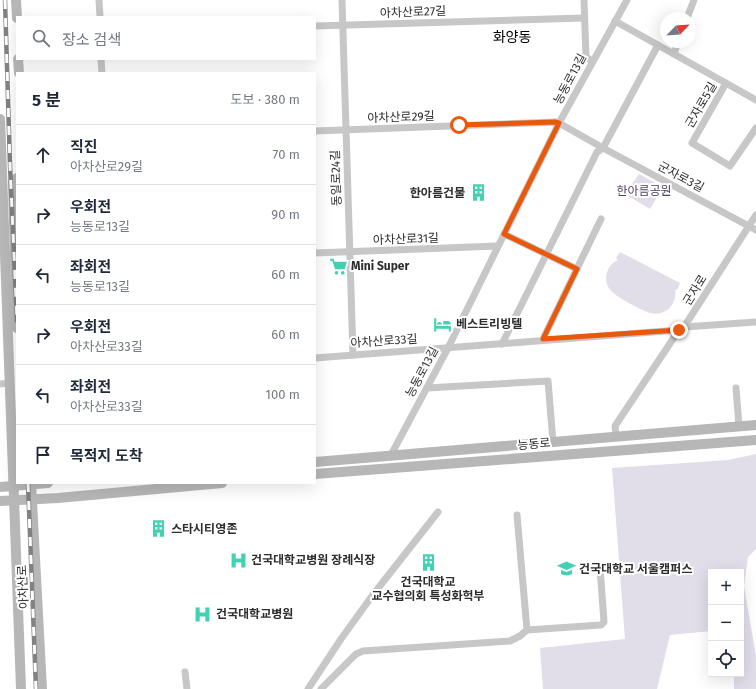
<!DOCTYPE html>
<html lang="ko">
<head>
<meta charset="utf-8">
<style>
	:root { --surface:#fff; --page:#f6f6f7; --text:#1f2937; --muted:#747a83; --line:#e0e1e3 }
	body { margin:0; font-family:"Fira Sans","Noto Sans KR",sans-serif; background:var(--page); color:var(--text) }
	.controls { position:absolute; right:12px; bottom:12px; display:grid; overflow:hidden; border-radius:0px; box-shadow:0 4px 16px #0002 }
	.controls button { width:36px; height:36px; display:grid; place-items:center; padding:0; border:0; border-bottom:1px solid var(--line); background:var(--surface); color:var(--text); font:20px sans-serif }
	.compass { position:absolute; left:660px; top:12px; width:36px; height:36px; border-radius:50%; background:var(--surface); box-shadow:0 4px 16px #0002; rotate:65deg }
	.stop { position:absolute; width:12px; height:12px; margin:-9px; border:3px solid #ea580c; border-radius:50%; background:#fff }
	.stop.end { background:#ea580c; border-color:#fff; box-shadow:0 1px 4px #0008 }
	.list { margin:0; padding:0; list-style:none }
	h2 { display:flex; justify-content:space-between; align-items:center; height:52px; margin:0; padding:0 16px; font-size:17px }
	h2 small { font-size:13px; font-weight:400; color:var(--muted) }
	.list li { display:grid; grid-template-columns:26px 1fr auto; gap:12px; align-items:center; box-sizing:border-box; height:60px; padding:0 16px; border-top:1px solid var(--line) }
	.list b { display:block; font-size:15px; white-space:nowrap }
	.list p { margin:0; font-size:13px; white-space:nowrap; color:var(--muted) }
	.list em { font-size:13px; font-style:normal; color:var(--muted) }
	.icon { flex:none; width:22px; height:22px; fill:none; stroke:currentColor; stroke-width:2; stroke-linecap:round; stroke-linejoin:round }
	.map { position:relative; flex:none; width:756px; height:689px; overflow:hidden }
	.search { position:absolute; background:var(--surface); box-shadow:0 4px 16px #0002; left:16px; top:16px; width:300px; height:44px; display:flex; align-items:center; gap:10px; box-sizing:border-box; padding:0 14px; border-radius:0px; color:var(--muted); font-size:15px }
	.panel { position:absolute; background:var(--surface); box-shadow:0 4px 16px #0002; left:16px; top:72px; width:300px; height:412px; border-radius:0px }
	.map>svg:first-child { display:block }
</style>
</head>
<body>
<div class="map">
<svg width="756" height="689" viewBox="0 0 756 689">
	<rect width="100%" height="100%" fill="#fff"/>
	<!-- green -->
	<g fill="#e1dde9">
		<polygon points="639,174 663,187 650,209 625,194"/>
		<path d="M 620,252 L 680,283 L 677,290 L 675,289 C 678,303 666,317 651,313 C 644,312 615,296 611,291 C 602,281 606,265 618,260 L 616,258 Z"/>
		<polygon points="756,454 756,549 748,557 744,586 756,656 756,689 734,689 734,674 741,674 741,572 711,572 711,631 670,635 657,689 543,689 540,648 625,639 612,468 728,460"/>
	</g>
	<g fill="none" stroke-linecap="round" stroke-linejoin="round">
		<!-- street -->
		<g stroke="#c7c7c7" stroke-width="7">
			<polyline points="99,0 100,17"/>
			<polyline points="342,0 353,355"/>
			<polyline points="584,0 586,57 592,61"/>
			<polyline points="687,18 694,0"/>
			<polyline points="615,21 756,100"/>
			<polyline points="315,26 584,18"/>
			<polyline points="674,54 678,42"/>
			<polyline points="101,59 102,73"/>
			<polyline points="726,83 692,143 730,166 756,128"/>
			<polyline points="315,131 555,122 559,123 603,148 756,230"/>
			<polyline points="504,234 577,269"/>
			<polyline points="315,253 497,246"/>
			<polyline points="684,327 756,322"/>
			<polyline points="543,339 601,219"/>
			<polyline points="502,344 597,152 603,148 658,45"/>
			<polyline points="315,358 679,330"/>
			<polyline points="0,384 9,383"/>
			<polyline points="427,388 548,381 553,442"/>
			<polyline points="736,388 739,426"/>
			<polyline points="616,436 615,426 679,330 684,327 756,215"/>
			<polyline points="391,455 448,348 559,123 627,0"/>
			<polyline points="527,630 601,625 604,622 600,568"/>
			<polyline points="185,672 187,689"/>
			<polyline points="308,689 341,639 372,596 438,512"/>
			<polyline points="321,689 356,654 363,651 510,641 520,636 527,630 517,515"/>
		</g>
		<!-- secondary -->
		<g stroke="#b7b7b7" stroke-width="10">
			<polyline points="16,0 17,18"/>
			<polyline points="18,59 19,73"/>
			<polyline points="0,119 21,689"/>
			<polyline points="17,178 13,182 17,328"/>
			<polyline points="315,462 756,425"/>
			<polyline points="315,474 756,440"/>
			<polyline points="31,483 42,689"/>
			<polyline points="0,487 48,483"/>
			<polyline points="0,501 58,498 222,483"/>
		</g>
		<defs>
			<g id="rail">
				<polyline points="5,0 10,165 17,321"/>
				<polyline points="28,483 36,689"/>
			</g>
		</defs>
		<!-- rail casing -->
		<use href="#rail" stroke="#828282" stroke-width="4.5"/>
		<!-- rail -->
		<use href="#rail" stroke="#fff" stroke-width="3" stroke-dasharray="9" stroke-linecap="butt"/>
	</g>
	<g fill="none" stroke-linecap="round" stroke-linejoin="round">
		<!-- route -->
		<polyline stroke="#ea580c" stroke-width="5" points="459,125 555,122 559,123 504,234 577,269 543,339 679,330"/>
	</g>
	<!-- icons -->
	<defs>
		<symbol id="building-bare" viewBox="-9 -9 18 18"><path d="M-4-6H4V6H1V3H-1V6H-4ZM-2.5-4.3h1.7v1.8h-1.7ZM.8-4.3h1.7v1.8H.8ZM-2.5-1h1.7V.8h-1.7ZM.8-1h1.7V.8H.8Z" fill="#43d1b4" stroke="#fff" stroke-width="2.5" paint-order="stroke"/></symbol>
		<symbol id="supermarket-bare" viewBox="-9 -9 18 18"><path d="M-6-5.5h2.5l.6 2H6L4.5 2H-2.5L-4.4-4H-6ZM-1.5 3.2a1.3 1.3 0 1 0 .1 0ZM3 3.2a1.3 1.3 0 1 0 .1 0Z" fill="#43d1b4" stroke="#fff" stroke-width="2.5" paint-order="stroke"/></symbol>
		<symbol id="hotel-bare" viewBox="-9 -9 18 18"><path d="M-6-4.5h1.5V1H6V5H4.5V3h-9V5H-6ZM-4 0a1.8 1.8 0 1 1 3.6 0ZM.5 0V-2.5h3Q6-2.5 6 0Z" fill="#43d1b4" stroke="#fff" stroke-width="2.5" paint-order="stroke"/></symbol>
		<symbol id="hospital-bare" viewBox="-9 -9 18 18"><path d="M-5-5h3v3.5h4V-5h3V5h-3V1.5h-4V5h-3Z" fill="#43d1b4" stroke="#fff" stroke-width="2.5" paint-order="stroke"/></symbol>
		<symbol id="university-bare" viewBox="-9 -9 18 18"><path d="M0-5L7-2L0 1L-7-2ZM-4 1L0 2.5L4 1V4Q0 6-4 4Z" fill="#43d1b4" stroke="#fff" stroke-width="2.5" paint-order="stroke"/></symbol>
	</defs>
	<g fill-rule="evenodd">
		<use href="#building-bare" x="466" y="180" width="25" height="25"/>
		<use href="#supermarket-bare" x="326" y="254" width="25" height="25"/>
		<use href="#hotel-bare" x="430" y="312" width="25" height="25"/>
		<use href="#building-bare" x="146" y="516" width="25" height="25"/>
		<use href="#hospital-bare" x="226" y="548" width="25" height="25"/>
		<use href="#building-bare" x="416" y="550" width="25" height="25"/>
		<use href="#university-bare" x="554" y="556" width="25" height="25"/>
		<use href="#hospital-bare" x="190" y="602" width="25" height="25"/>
	</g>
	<g text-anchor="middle" stroke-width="4" stroke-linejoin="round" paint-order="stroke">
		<!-- street labels -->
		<g font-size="12" fill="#2d2d2d" stroke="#fff">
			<text transform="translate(413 12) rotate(-2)" y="4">아차산로27길</text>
			<text transform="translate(570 79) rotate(-62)" y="4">능동로13길</text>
			<text transform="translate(701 105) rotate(-60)" y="4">군자로5길</text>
			<text transform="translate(401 117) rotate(-2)" y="4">아차산로29길</text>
			<text transform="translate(681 177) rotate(28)" y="4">군자로3길</text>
			<text transform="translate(336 178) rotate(-92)" y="4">동일로24길</text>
			<text transform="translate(406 239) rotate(-2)" y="4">아차산로31길</text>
			<text transform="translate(695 290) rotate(-58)" y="4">군자로</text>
			<text transform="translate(384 341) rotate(-4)" y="4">아차산로33길</text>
			<text transform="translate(422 372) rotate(-62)" y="4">능동로13길</text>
			<text transform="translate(534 444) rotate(-5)" y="4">능동로</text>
			<text transform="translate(23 587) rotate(-93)" y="4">아차산로</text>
		</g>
		<!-- park labels -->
		<g font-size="12" fill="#4e4064" stroke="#fff">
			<text x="644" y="195">한아름공원</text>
		</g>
		<!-- poi labels -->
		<g font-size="12" font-weight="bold" fill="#2d2d2d" stroke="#fff" text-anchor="start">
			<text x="465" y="197" text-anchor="end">한아름건물</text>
			<text x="351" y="270">Mini Super</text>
			<text x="456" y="328">베스트리빙텔</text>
			<text x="171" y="533">스타시티영존</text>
			<text x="251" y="564">건국대학교병원 장례식장</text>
			<text x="579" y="573">건국대학교 서울캠퍼스</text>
			<text x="428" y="586" text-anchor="middle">건국대학교<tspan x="428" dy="14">교수협의회 특성화헉부</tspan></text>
			<text x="216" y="618">건국대학교병원</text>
		</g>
		<!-- quarter labels -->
		<g font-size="14" fill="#000" stroke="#fff">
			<text x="512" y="42">화양동</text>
		</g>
	</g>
</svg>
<div class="controls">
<button>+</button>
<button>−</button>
<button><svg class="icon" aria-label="locate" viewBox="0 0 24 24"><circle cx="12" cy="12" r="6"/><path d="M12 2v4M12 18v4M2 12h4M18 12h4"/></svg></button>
</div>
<svg class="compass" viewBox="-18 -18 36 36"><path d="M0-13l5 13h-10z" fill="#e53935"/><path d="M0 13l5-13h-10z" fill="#747a83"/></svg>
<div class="stop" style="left:459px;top:125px"></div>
<div class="stop end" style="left:679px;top:330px"></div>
<div class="search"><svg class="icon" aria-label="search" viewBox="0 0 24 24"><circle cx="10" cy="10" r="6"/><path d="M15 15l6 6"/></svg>장소 검색</div>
<section class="panel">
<h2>5 분<small>도보 · 380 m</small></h2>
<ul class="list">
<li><svg class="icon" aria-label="ahead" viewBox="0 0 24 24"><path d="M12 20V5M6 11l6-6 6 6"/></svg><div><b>직진</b><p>아차산로29길</p></div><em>70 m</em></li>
<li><svg class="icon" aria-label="right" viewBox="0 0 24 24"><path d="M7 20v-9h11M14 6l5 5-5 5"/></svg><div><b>우회전</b><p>능동로13길</p></div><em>90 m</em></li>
<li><svg class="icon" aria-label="left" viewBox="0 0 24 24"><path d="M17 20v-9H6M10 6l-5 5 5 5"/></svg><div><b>좌회전</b><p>능동로13길</p></div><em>60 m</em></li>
<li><svg class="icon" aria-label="right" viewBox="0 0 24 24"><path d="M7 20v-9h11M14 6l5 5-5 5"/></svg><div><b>우회전</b><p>아차산로33길</p></div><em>60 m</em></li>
<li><svg class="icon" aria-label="left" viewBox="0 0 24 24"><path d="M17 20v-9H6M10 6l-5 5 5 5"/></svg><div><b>좌회전</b><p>아차산로33길</p></div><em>100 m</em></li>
<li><svg class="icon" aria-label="arrive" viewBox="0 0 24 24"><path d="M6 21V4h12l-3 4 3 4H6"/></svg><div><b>목적지 도착</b></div></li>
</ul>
</section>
</div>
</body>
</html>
